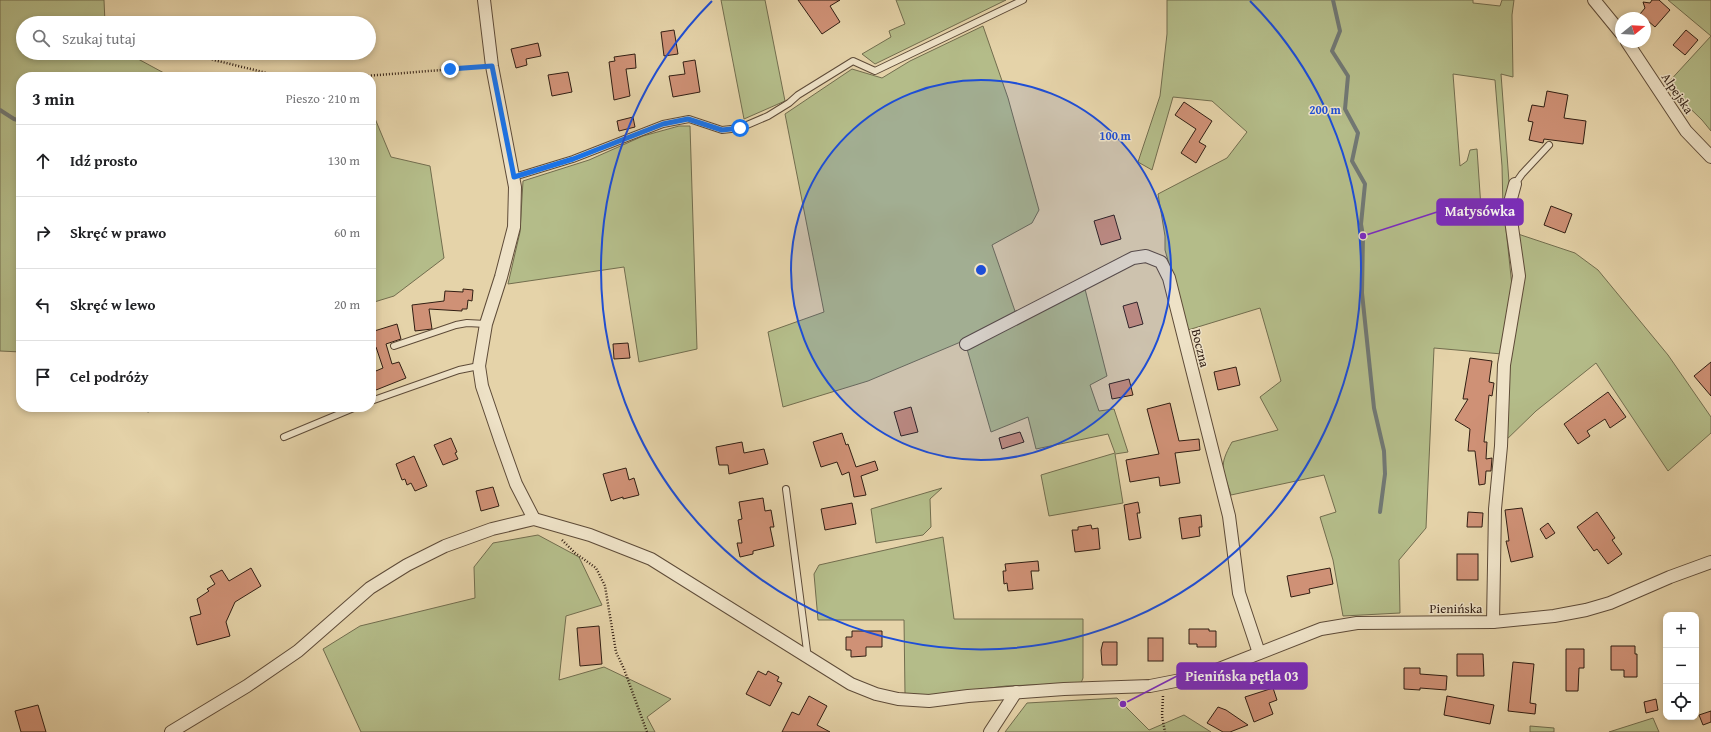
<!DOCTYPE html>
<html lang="pl">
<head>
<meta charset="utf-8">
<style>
	:root { --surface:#fff; --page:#f6f6f6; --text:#202124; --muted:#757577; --line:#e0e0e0 }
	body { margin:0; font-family:"Gentium Book Plus",serif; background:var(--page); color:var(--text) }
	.controls { position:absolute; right:12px; bottom:12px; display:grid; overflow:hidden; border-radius:8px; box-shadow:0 2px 6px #0003 }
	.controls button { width:36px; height:36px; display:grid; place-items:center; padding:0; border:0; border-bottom:1px solid var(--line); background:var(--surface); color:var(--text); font:20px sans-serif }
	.compass { position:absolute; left:1615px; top:12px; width:36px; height:36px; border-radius:50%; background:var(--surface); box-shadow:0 2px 6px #0003; rotate:72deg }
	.stop { position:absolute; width:12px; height:12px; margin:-9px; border:3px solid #1a73e8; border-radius:50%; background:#fff }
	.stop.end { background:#1a73e8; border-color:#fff; box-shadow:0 1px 4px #0008 }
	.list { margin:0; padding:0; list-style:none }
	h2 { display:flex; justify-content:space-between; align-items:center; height:52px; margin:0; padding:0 16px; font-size:17px }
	h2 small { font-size:13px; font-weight:400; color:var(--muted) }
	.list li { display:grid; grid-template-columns:26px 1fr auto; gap:12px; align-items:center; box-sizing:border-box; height:72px; padding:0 16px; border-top:1px solid var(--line) }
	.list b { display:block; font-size:15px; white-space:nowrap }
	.list em { font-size:13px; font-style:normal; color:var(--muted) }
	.icon { flex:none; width:22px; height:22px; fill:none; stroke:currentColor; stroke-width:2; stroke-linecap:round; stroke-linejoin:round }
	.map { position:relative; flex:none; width:1711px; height:732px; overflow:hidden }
	.search { position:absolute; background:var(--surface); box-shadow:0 2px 6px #0003; left:16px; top:16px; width:360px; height:44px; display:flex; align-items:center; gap:10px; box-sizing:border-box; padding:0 14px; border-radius:22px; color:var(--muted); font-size:15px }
	.panel { position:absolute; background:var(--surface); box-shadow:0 2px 6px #0003; left:16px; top:72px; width:360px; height:340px; border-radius:16px }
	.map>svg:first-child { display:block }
</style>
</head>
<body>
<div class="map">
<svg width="1711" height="732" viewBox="0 0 1711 732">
	<rect width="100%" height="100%" fill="#e5d3a9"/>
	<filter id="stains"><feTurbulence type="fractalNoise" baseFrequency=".005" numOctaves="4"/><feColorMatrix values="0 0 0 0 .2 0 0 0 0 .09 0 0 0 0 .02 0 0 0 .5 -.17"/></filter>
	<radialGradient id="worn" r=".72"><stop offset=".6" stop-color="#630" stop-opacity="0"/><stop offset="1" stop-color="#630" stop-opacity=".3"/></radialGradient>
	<!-- green -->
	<g fill="#b4bc89" stroke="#726d4e" fill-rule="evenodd">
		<polygon points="0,0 104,0 105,23 23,23 23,53 127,53 164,73 218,77 21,77 21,352 0,351"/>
		<polygon points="721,0 765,0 785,101 744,119"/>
		<polygon points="896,0 1006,0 875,64 862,54 891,37 889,31 905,24"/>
		<path d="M 1167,0 L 1473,0 L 1473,3 L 1500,6 L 1502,0 L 1514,0 L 1512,15 L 1513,77 L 1501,74 L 1509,182 L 1504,210 L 1512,286 L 1502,354 L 1434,348 L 1426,528 L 1399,560 L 1400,613 L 1343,616 L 1333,560 L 1320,517 L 1336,512 L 1324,475 L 1231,495 C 1223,469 1218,467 1232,442 L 1278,430 L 1260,397 L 1281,381 L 1260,308 L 1188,330 L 1165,250 L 1165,236 L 1158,194 L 1227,158 L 1247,132 L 1212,101 L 1173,97 L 1152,170 L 1138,162 L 1160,96 L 1167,34 ZM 1453,74 L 1495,80 L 1502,166 L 1503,209 L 1481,208 L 1477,149 L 1470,150 L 1467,161 L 1460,166 Z"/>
		<polygon points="1668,0 1711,0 1711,131 1702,120 1666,85 1711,36"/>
		<polygon points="983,26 1008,98 1039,210 1032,223 992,245 1016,314 963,341 868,381 783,407 768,332 824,312 785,114 852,69 882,78 910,61"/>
		<polygon points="371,109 391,157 430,166 444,258 394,296 371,303"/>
		<polygon points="679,126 690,126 697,349 639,362 624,267 508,284 520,232 523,181 589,160 643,136"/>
		<polygon points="1515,233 1575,253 1598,270 1668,355 1711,417 1711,433 1668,471 1596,363 1536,411 1503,443 1509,367"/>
		<polygon points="1085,289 1107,376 1090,385 1099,411 1114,409 1128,452 1115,454 1123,503 1049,516 1041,475 1115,453 1108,434 1036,449 1028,417 991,432 967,349"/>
		<polygon points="138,407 163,407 148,412"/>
		<polygon points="942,488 930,499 931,527 923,535 876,543 871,509"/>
		<polygon points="538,535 579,557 602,605 566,616 559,680 604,667 671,699 647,717 655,732 361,732 323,649 360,626 475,598 474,567 493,543"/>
		<polygon points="943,537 954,619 1083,619 1083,678 1081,683 1006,686 923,696 905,694 904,620 818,620 814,574 819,565"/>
		<polygon points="1117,698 1149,730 1184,715 1211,732 1005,732 1027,703"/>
		<polygon points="1653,718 1659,732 1609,732"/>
		<polygon points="1530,726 1554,728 1554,732 1530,732"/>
	</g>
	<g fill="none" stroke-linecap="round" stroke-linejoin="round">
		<!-- stream -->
		<g stroke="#717874" stroke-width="4">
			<polyline points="1333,0 1340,31 1332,51 1348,76 1345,109 1358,133 1352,161 1365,184 1361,224 1363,236 1362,293 1374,408 1384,451 1385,474 1380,512"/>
			<polyline points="0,110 14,119 21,121"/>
		</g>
	</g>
	<!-- building -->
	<g fill="#cf9176" stroke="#311e13">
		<polygon points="798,0 840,0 830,6 840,22 822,34"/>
		<polygon points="1652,0 1659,0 1670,10 1655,27 1640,14 1645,8 1643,2 1650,3"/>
		<polygon points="674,30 678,54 664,56 661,32"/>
		<polygon points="1686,30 1698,40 1685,55 1673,45"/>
		<polygon points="538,43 541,56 526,59 527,65 516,68 511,49"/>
		<polygon points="635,54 636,68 626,69 630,96 614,100 609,62 615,61 614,57"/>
		<polygon points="695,60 700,92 673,97 669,76 685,74 683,62"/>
		<polygon points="568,72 572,92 552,96 548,75"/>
		<polygon points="1547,91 1568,95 1564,118 1586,121 1583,144 1544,139 1543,143 1529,140 1533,122 1528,121 1532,105 1544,107"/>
		<polygon points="1184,102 1212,121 1199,142 1206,146 1196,163 1181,153 1196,129 1175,115"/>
		<polygon points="633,117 635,127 619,131 617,121"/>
		<polygon points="1551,206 1572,214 1565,233 1544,225"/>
		<polygon points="1114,215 1121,239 1101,245 1094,221"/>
		<polygon points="463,289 473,290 472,301 468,300 467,309 462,309 462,311 429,309 432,329 415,331 412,305 444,301 445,291 463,292"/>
		<polygon points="1137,302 1143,324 1129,328 1123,306"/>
		<polygon points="397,324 401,339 386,344 392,364 399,362 406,378 371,392 371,373 383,368 376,347 371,348 371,332"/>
		<polygon points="628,343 630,358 614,359 613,344"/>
		<polygon points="1470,358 1492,361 1489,382 1494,383 1492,396 1489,395 1484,442 1487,442 1486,459 1492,458 1491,471 1486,471 1485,484 1479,485 1475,451 1468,451 1470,429 1455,420 1468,399 1463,399"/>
		<polygon points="1711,362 1711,396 1694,376"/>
		<polygon points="1236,367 1240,385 1218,390 1214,372"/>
		<polygon points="1129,379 1133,395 1112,399 1109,384"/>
		<polygon points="1608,392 1626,417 1610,428 1605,419 1587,431 1590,436 1578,444 1564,424"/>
		<polygon points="1170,403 1179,441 1199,439 1200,450 1175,453 1180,483 1160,486 1159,477 1130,482 1126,460 1159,454 1147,409"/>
		<polygon points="911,407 918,432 901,436 894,412"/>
		<polygon points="1020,432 1024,442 1002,449 999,438"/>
		<polygon points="842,433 846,445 848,444 856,467 875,461 878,470 861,476 866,495 854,497 849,472 842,475 837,462 821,467 813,442"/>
		<polygon points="451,438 457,452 455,453 458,459 443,465 434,445"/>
		<polygon points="742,442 744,453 764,449 768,464 729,474 728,465 719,465 716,447"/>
		<polygon points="414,456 427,486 415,491 411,483 407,485 405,479 402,480 396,464"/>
		<polygon points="626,468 629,480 634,478 639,495 623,499 623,497 611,501 603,474"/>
		<polygon points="493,487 499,506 481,511 476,491"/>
		<polygon points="763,498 765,511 771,510 774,527 770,527 774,546 753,551 753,554 740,557 737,543 742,543 738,520 742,519 739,502"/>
		<polygon points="1138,502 1140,513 1137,513 1141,538 1129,540 1124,505"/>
		<polygon points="852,503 856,524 825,530 821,509"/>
		<polygon points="1522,508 1533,557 1511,562 1506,541 1509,541 1505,510"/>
		<polygon points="1468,512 1483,513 1482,527 1467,527"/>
		<polygon points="1597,512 1615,538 1612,540 1622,554 1608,564 1597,549 1594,551 1577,527"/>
		<polygon points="1201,515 1202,527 1199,527 1200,536 1182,539 1179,518"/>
		<polygon points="1548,523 1555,533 1546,539 1540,529"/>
		<polygon points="1091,525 1092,529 1098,528 1100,549 1075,552 1072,530 1078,530 1078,527"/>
		<rect x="1457" y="554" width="21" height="26"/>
		<polygon points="1038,561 1039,571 1031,571 1033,589 1008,591 1007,583 1004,584 1003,571 1006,571 1005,564"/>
		<polygon points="251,568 261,586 235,602 226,622 230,636 197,645 190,617 201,614 197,599 209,591 207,589 215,584 210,576 222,570 229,581"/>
		<polygon points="1330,568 1333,584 1309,589 1310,593 1291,597 1287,576"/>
		<polygon points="599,626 602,664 580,666 577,628"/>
		<polygon points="1189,629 1209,629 1209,631 1216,631 1216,647 1197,647 1197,644 1189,644"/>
		<polygon points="852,631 882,631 882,647 866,647 866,656 851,657 851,650 846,650 846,637 852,637"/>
		<rect x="1148" y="638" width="15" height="23"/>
		<polygon points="1103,642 1117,642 1117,665 1102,665 1101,650"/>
		<polygon points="1611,646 1635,646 1635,654 1637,654 1637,677 1624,677 1624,670 1611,670"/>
		<polygon points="1566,649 1584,649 1584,668 1579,668 1578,691 1566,691"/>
		<polygon points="1457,654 1483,654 1484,676 1457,676"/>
		<polygon points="1513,662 1534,664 1530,703 1536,704 1535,714 1508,711"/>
		<polygon points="1404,668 1420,668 1420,674 1447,676 1446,690 1420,688 1420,690 1404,689"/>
		<polygon points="758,671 766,675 768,671 779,677 777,681 782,683 770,706 746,694"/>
		<polygon points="1273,688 1277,700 1269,703 1273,714 1254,722 1245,697"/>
		<polygon points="809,696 827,706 817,725 830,732 782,732 792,712 799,715"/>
		<polygon points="1447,696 1494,705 1490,724 1444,715"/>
		<polygon points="1656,699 1658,710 1646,713 1644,702"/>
		<polygon points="38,705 46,732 21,732 15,711"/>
		<polygon points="1218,707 1226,710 1248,725 1230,732 1223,732 1216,728 1207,723"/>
		<polygon points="1711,711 1711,722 1703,725 1699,715"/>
	</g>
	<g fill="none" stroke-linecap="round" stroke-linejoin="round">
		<defs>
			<g id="service">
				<polyline points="514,177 573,159 663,124 689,119 722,130 740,128 768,116 789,103 798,95 853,61 875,71 1023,0"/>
				<polyline points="1515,184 1522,174 1549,145"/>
				<polyline points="394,346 456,325 467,323 486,324"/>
				<polyline points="371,401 459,370 479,366"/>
				<polyline points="284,437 356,407"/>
				<polyline points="786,489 807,651 806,656"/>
			</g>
			<g id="minor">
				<polyline points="484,0 492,66 515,187 514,227 501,277 486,324 479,366 482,386 501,442 516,484 534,519"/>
				<polyline points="1594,0 1621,33"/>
				<polyline points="1627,42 1686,131 1711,157"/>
				<polyline points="966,344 1133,258 1146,256 1161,262 1169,278 1229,516 1239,593 1259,653"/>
				<polyline points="1493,622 1495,509 1501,446 1504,365 1519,276 1509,206 1515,184"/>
				<polyline points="171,732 247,686 298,651 370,588 407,565 445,546 492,529 534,519 590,535 651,559 851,684 876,694 898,699 929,701 968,696 1064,689 1150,686 1201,676 1321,629 1357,623 1493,622 1554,616 1586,610 1610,603 1670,577 1711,562"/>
				<polyline points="990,732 1016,692"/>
			</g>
		</defs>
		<!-- service casing -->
		<use href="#service" stroke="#5e4b38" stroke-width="8"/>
		<!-- minor casing -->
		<use href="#minor" stroke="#5e4b38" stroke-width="14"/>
		<!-- path -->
		<g stroke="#311e13" stroke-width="2.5" stroke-dasharray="1 2" stroke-linecap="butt">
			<polyline points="192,53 214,60 283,77"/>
			<polyline points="353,77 480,67"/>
			<polyline points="562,540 575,553 596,568 605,586 616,652 624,669 647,732"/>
			<polyline points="1163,696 1162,716 1165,732"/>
		</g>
		<!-- service -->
		<use href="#service" stroke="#eee2c7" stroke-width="6"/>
		<!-- minor -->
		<use href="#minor" stroke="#eee2c7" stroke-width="12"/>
	</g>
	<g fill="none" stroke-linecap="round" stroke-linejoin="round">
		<!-- route -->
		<polyline stroke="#1a73e8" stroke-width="5" points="450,69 492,66 514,177 573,159 663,124 688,119 722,130 740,128"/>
	</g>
	<!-- distance rings -->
	<circle cx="981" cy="270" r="190" fill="#1d4ed8" fill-opacity=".12"/>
	<g fill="none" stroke="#1d4ed8" stroke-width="2">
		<circle cx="981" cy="270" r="190"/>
		<path d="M1250 1A380 380 0 1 1 712 1"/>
	</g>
	<g text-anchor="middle" stroke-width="3" stroke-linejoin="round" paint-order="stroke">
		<!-- street labels -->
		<g font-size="13" fill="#311e13" stroke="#eee2c7">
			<text transform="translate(1678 93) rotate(56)" y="5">Alpejska</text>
			<text transform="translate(1201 348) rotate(76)" y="5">Boczna</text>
			<text x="1456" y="613">Pienińska</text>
		</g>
	</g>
	<circle cx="981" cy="270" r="6" fill="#1d4ed8" stroke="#eee2c7" stroke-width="2"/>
	<g font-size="12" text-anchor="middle" font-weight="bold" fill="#1d4ed8" stroke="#eee2c7" stroke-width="3" stroke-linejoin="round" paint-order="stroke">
		<text x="1325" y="114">200 m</text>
		<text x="1115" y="140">100 m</text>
	</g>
	<!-- callouts -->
	<path fill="none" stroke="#7b2cbf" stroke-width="1.5" d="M1363 236L1437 212M1123 704L1177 676"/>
	<g fill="#7b2cbf" stroke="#eee2c7" stroke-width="1.5">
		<circle cx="1363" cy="236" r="4"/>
		<circle cx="1123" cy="704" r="4"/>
	</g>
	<g fill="#7b2cbf" stroke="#7b2cbf" stroke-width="1.5">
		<rect x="1437" y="199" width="86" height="26" rx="4"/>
		<rect x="1177" y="663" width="130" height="26" rx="4"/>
	</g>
	<g font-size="14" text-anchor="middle" font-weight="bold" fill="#fff">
		<text x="1480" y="216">Matysówka</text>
		<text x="1242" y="681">Pienińska pętla 03</text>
	</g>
	<rect width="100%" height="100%" filter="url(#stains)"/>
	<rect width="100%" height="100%" fill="url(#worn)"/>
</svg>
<div class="controls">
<button>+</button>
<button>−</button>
<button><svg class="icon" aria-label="locate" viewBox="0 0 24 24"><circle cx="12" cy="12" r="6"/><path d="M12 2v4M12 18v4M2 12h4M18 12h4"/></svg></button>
</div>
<svg class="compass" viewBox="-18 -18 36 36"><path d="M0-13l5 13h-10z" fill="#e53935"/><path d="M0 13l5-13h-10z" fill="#757577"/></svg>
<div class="stop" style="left:740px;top:128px"></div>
<div class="stop end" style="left:450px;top:69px"></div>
<div class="search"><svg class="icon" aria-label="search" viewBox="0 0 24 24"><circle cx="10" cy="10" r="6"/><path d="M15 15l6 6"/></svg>Szukaj tutaj</div>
<section class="panel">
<h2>3 min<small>Pieszo · 210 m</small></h2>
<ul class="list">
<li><svg class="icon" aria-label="ahead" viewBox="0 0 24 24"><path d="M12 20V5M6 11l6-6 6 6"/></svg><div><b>Idź prosto</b></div><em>130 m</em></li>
<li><svg class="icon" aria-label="right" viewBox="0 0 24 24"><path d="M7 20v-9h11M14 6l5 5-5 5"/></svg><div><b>Skręć w prawo</b></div><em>60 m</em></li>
<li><svg class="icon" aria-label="left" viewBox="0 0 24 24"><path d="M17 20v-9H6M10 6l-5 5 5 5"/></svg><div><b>Skręć w lewo</b></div><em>20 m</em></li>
<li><svg class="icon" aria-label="arrive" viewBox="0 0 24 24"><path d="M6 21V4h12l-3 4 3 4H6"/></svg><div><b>Cel podróży</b></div></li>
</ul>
</section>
</div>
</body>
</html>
